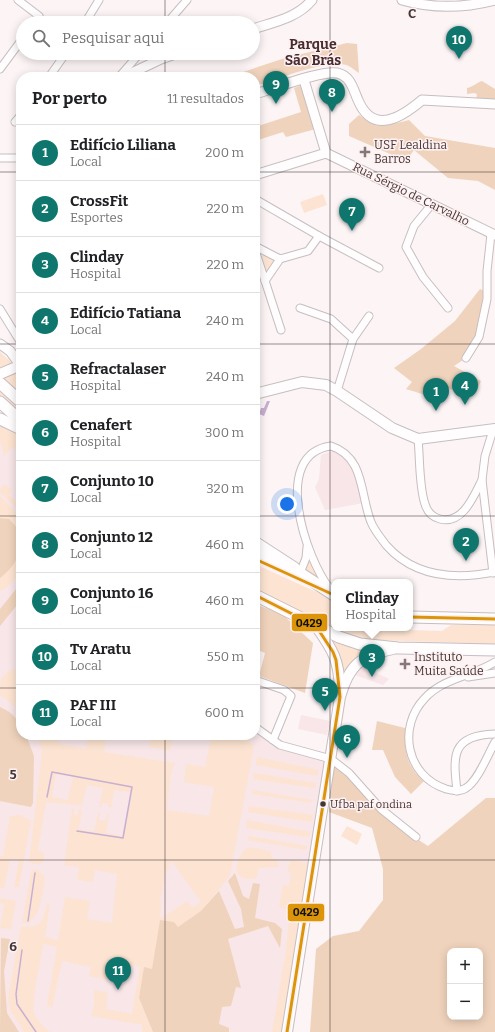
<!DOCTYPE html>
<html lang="pt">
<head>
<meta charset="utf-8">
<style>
	:root { --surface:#fff; --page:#f2f2f2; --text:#202124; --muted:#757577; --line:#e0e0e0; --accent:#0f766e }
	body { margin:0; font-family:Bitter,serif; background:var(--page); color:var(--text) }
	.controls { position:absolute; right:12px; bottom:12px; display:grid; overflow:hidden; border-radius:8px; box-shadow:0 2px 10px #0003 }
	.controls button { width:36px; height:36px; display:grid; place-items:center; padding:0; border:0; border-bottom:1px solid var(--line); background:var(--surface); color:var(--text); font:20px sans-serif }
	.you { position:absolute; left:287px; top:504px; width:14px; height:14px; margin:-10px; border:3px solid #fff; border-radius:50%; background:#1a73e8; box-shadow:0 0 0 6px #1a73e833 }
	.badge { display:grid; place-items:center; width:26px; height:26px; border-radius:50%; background:var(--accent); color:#fff; font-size:13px; font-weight:700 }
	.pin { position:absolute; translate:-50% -33px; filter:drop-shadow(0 1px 2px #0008) }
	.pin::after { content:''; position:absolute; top:21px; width:14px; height:12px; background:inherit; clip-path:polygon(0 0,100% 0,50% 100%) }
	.popup { position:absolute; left:331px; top:579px; width:82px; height:52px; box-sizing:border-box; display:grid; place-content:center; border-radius:8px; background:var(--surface); filter:drop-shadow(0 1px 3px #0005); font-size:13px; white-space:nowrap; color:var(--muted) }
	.popup b { font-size:15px; color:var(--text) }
	.popup::after { content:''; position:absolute; left:50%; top:100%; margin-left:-8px; border:8px solid transparent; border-top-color:var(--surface) }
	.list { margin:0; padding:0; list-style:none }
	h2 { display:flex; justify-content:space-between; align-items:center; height:52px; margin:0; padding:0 16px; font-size:17px }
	h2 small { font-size:13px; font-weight:400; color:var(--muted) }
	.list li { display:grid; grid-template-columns:26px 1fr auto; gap:12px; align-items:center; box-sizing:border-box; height:56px; padding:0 16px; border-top:1px solid var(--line) }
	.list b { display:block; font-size:15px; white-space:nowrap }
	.list p { margin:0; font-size:13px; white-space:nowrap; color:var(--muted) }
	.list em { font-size:13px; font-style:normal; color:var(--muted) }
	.icon { flex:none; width:22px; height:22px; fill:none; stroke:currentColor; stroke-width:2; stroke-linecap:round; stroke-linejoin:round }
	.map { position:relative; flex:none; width:495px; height:1032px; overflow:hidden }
	.search { position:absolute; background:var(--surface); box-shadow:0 2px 10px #0003; left:16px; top:16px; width:244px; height:44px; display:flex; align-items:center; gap:10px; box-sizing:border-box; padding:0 14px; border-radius:22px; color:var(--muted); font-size:15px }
	.panel { position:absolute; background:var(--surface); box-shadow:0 2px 10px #0003; left:16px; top:72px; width:244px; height:668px; border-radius:16px }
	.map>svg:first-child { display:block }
</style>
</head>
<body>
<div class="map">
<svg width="495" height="1032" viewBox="0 0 495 1032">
	<rect width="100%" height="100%" fill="#fcf4f5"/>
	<!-- built -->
	<g fill="#f8e6e8">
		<polygon points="0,420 21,431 21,735 255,735 255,723 263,734 282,746 326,758 284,1032 0,1032"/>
		<polygon points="332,451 339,454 349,462 358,479 363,503 325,510 315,487 319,479 321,455"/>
		<polygon points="360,665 389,679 383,685 355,675"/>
		<polygon points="301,715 330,721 327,735 298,729"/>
	</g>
	<!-- green -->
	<g fill="#fde4d2" fill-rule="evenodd">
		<polygon points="323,194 327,205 304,213 300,202"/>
		<polygon points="261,253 275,261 267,273"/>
		<polygon points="0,352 21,371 21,394 0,375"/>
		<polygon points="0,390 21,408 21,415 0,397"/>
		<polygon points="0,422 21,433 21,444 16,449 12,447 4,456 0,439"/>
		<polygon points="5,484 12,490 9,495 21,506 21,512 0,493 0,489"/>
		<polygon points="0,496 21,518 21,532 9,519 0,518"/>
		<polygon points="21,550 21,573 6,588 0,591 0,578 19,556"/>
		<polygon points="309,555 319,579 305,571"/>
		<polygon points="255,564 334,600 334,627 255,589"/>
		<polygon points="451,625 495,625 495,644 375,640 349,635 335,628 408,628 410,630 442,631"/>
		<polygon points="325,635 373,650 343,681"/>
		<path d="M 13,669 L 21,672 L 21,712 L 5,698 L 0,696 C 0,682 0,675 13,669 Z"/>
		<path d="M 37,735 L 60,735 L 59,744 L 86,749 L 88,735 L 106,735 L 104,752 L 175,763 L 171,773 L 167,810 L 209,816 L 214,787 L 184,782 L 186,764 L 205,767 L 211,738 L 243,736 L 254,746 L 230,875 L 201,912 L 178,927 L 173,922 L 160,920 L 152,969 L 144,968 L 139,998 L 153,1032 L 142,1032 L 142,1025 L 91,1016 L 94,1004 L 94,990 L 108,993 L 106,1009 L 132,1014 L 140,967 L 113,962 L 110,980 L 89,976 L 91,967 L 62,961 L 52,1008 L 47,1005 L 57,947 L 44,944 C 41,955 31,1003 34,1013 C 37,1020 44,1028 50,1032 L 24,1032 L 10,1010 L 8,998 L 21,926 C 41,929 44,921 47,903 L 50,904 L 45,937 L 58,940 L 65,897 L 90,901 L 87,919 L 112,923 L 117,874 L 95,870 L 93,882 L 77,880 L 79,867 L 64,865 L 72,808 L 75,809 L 74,815 L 77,816 L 79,809 L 82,810 L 79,829 L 94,832 L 98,813 L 100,814 L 99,820 L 106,821 L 107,814 L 109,814 L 106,833 L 122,836 L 132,793 L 114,790 L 111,808 L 108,807 L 109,804 L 102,803 L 101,807 L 99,807 L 103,788 L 87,785 L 82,806 L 67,804 L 73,777 L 56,774 L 52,797 L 68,800 L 67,804 L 46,802 L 38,850 L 44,854 L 44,861 L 38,865 L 29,862 L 42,751 ZM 171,860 L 201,902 L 193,908 L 187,901 L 160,919 L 161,905 L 160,902 L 166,870 L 168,871 Z"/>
		<polygon points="151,735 173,735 170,751 149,747"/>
		<polygon points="257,757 319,770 317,776 256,765"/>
		<polygon points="254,773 316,783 315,788 253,779"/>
		<polygon points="253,790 312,800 311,803 252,794"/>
		<polygon points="249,806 313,815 312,822 248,812"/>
		<polygon points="20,815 31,821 19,887 14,887 19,860 10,859 4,889 0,888 0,856 3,856 10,816"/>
		<polygon points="247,820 310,832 309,837 246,828"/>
		<polygon points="347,826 362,834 357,845 341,836"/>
		<polygon points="248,836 307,846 307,850 247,840"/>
		<path d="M 248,847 L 270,851 L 272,858 L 278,861 L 279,867 L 259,868 L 256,878 C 251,879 245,880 240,876 C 231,870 241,851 248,847 Z"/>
		<polygon points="291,860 309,863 283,1032 272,1032 286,950 290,911 279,907 283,885 289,886 291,873 287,870"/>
		<path d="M 35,869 L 37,869 L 45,877 C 42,894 42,911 29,923 L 22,923 L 31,872 Z"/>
		<polygon points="0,898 16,901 11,929 0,928 4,904 0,902"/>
	</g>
	<!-- forest -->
	<g fill="#f0d3bc" fill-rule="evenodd">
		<path d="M 347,43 L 357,44 L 359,73 C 355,71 351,66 346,65 C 327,59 275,80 255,86 L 255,77 L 228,77 L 285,58 Z"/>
		<path d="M 482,81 L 495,89 L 495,102 L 476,100 L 477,94 L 474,93 L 467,94 L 467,88 C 473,87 476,83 482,81 Z"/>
		<polygon points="302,85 316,129 286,137 283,132 255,141 255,127 301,112 294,88"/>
		<path d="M 359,115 C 374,128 390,125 409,120 L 425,136 L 495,148 L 495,190 L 478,181 L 448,178 L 414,150 L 406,161 L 349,136 L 349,124 Z"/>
		<path d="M 480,289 L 487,292 L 481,326 L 466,358 L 454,366 L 481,381 L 475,394 C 470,393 464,394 459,392 C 446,388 443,383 432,397 L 406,389 L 412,382 L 394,368 L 421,349 L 455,321 Z"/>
		<path d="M 0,518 L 9,519 L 21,532 C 21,553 18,564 0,578 Z"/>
		<polygon points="21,583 21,600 0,626 0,609"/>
		<polygon points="255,604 282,614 313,643 305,693 259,676 265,653 255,649"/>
		<path d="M 0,707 C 13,713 21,720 21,735 L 26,735 L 34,756 L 33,803 L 31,807 L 0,801 Z"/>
		<path d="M 377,721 L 405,728 C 405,751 405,765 424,781 L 411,794 L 395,777 L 383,750 L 372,750 Z"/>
		<path d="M 334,764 L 395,825 L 428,846 L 486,798 L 495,798 L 495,1032 L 310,1032 L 316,949 L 333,936 L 359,931 L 383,900 L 383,869 L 372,828 L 329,812 ZM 450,951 L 480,951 L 480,1017 L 450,1017 Z"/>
		<polygon points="235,873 243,896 249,899 253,883 260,884 255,918 275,923 282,929 280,948 268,926 228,939 241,988 236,987 231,1006 222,1007 219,1024 229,1028 229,1032 153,1032 139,998 144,967 152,969 160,920 174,922 178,927 201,911 219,891 235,929 244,927 241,909 228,881"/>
		<polygon points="1,938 10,939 4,971 7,1013 19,1032 0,1032"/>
	</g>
	<!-- water -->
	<polygon fill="#c8afd1" points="267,401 270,401 264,416 259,414 261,408 264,408"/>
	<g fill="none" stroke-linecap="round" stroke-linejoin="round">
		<!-- stream -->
		<g stroke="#c8afd1" stroke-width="1.5">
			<polyline points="47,797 52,772 132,787 123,838 77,831"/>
			<polyline points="28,921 35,873"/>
			<polyline points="22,950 16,994 17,1004 36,1032"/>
		</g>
		<defs>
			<g id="minor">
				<polyline points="18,0 39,16 34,23"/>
				<polyline points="85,23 99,0"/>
				<polyline points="167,23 187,0"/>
				<polyline points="0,69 23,38"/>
				<polyline points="49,77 66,53"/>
				<polyline points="119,77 140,53"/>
				<polyline points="15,122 21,115"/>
				<polyline points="0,158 21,158"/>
				<polyline points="255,199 319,236 379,268"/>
				<polyline points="432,204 414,226 406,247 423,277 448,308"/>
				<polyline points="255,246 280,259 308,251 319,236"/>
				<polyline points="255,250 281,330"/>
				<polyline points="265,281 280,259"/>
				<polyline points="300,308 331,319 353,339"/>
				<polyline points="0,309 21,343"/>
				<polyline points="466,358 479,337 487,299 487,271 491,234"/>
				<polyline points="337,391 353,339 369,316"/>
				<path d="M 418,439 C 420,458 419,487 425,504 C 427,511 432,517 440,519 C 463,525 474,495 482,480"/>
				<polyline points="300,573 306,558 307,547"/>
				<polyline points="493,573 482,480 485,456 493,430"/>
				<path d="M 330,589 C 306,559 270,454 331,446 C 365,457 360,495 371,522 C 374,530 381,538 386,545 C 414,577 455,580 495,572"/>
				<path d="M 495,662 C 473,676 443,678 425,698 C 397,727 406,776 446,789 C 453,791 460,792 466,788 C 478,781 488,754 495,742"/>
				<polyline points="468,677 495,673"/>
				<polyline points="255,680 284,690 291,696 273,740"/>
				<polyline points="255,727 280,745 331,759 349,773 381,809 416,837"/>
				<path d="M 457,791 C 453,756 451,735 495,734"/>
			</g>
			<g id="tertiary">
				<path d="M 402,0 C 433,9 464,8 495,0"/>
				<path d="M 253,29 C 274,22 297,18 312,0"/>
				<polyline points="123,77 161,59 178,53"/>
				<polyline points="304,80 326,153"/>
				<path d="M 255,94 C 273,89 321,70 337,73 C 351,76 353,89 358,100 C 373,136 402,117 422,100 L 495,104"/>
				<polyline points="326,153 495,235"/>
				<polyline points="255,175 326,153"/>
				<polyline points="0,344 10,351 21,366"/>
				<polyline points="255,541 295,567"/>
			</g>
			<g id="secondary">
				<polyline points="0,374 21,365"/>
				<polyline points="255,394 302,382 326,385 337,391 392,428 418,439 495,429"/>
				<path d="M 316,626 C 333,650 339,660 340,689"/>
				<path d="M 287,1032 L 340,697 C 349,665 360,656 393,649"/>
			</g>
			<g id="primary">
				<polyline points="0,383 21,402"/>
				<polyline points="0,402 21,421"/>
				<polyline points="0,419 21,429"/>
				<polyline points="255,553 300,573 334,595"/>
				<polyline points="255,595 339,637 360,644 398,648 495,650"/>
				<polyline points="410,617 495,619"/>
			</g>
		</defs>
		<!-- minor casing -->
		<use href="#minor" stroke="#c7bebf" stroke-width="9"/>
		<!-- tertiary casing -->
		<use href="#tertiary" stroke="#c7bebf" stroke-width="11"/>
		<!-- secondary casing -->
		<use href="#secondary" stroke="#c7bebf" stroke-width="12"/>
		<!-- primary casing -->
		<use href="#primary" stroke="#c7bebf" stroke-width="13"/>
		<!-- minor -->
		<use href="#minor" stroke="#fffdfe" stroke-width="7"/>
		<!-- tertiary -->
		<use href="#tertiary" stroke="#fffdfe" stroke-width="9"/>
		<!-- secondary -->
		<use href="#secondary" stroke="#fffdfe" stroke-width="10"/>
		<!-- primary -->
		<use href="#primary" stroke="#fffdfe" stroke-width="11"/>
		<defs>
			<g id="bus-1">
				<polyline points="255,559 334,595"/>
				<polyline points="255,595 316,626 333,652 336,660 340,697 287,1032"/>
				<polyline points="410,617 495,619"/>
			</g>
		</defs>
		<!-- bus-1 casing -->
		<use href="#bus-1" stroke="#fff1f2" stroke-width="6"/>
		<!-- bus-1 -->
		<use href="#bus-1" stroke="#dc9508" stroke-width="3"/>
	</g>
	<!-- grid -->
	<path fill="none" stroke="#433637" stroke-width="1" stroke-opacity="0.55" d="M 165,0 L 165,23M 330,0 L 330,1032M 165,53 L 165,77M 0,172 L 21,172M 255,172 L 495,172M 0,344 L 21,344M 255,344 L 495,344M 0,516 L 21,516M 255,516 L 495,516M 0,688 L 21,688M 255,688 L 495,688M 165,735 L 165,1032M 0,860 L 495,860"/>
	<!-- markers -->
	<g fill="#84787a" stroke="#fff1f2" stroke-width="1.5">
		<path d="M363 146h4v4h4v4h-4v4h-4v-4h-4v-4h4z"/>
		<path d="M403 658h4v4h4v4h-4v4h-4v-4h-4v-4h4z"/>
	</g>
	<circle fill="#433637" stroke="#fff1f2" stroke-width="1.5" cx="323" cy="804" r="3.5"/>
	<g text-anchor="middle" stroke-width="3" stroke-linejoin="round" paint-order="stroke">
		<!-- bus labels -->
		<g font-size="11" fill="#433637" stroke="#fff1f2" text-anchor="start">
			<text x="330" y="808">Ufba paf ondina</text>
		</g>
		<!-- poi labels -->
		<g font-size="12" fill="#433637" stroke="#fff1f2" text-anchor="start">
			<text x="374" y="149">USF Lealdina<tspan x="374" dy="14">Barros</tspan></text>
			<text x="414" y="661">Instituto<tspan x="414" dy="14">Muita Saúde</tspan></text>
		</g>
		<!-- street labels -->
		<g font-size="12" fill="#433637" stroke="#fff1f2">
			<text transform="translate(411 194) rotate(26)" y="4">Rua Sérgio de Carvalho</text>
		</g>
		<!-- quarter labels -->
		<g font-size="14" font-weight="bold" fill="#472d31" stroke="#fff1f2">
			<text x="313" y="49">Parque<tspan x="313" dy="16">São Brás</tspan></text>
		</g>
	</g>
	<g font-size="13" text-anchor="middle" font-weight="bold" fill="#433637" stroke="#fff1f2" stroke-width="3" stroke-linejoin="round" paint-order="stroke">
		<text x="412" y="18">C</text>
		<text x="13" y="779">5</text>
		<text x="13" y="951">6</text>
	</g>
	<g stroke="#fff1f2" stroke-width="1.5">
		<rect x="291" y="613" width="37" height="19" rx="4" fill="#dc9508"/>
		<rect x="287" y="903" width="38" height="19" rx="4" fill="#dc9508"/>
	</g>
	<g font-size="11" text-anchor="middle" font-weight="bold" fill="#111">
		<text x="309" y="627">0429</text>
		<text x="306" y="916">0429</text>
	</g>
</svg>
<div class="controls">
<button>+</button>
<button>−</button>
</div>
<div class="you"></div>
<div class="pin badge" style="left:436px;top:411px">1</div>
<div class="pin badge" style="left:466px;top:561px">2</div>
<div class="pin badge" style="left:372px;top:677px">3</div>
<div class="popup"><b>Clinday</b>Hospital</div>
<div class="pin badge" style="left:465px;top:405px">4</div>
<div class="pin badge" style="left:325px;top:711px">5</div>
<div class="pin badge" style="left:347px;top:758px">6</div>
<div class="pin badge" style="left:352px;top:231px">7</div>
<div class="pin badge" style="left:332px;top:112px">8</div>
<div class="pin badge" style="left:276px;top:104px">9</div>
<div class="pin badge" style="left:459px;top:59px">10</div>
<div class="pin badge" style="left:118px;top:990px">11</div>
<div class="search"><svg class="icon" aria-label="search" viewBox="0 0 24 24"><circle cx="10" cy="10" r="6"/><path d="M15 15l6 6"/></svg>Pesquisar aqui</div>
<section class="panel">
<h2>Por perto<small>11 resultados</small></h2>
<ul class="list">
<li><span class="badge">1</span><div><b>Edifício Liliana</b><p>Local</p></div><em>200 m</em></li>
<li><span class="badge">2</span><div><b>CrossFit</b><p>Esportes</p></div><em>220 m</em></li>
<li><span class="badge">3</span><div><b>Clinday</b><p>Hospital</p></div><em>220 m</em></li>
<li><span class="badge">4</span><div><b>Edifício Tatiana</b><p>Local</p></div><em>240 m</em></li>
<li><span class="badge">5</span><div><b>Refractalaser</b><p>Hospital</p></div><em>240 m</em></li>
<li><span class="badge">6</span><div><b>Cenafert</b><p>Hospital</p></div><em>300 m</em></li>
<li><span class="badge">7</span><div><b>Conjunto 10</b><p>Local</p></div><em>320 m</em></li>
<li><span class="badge">8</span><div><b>Conjunto 12</b><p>Local</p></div><em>460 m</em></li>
<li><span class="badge">9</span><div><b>Conjunto 16</b><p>Local</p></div><em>460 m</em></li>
<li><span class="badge">10</span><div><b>Tv Aratu</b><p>Local</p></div><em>550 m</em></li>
<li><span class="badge">11</span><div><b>PAF III</b><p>Local</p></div><em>600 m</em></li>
</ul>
</section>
</div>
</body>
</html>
